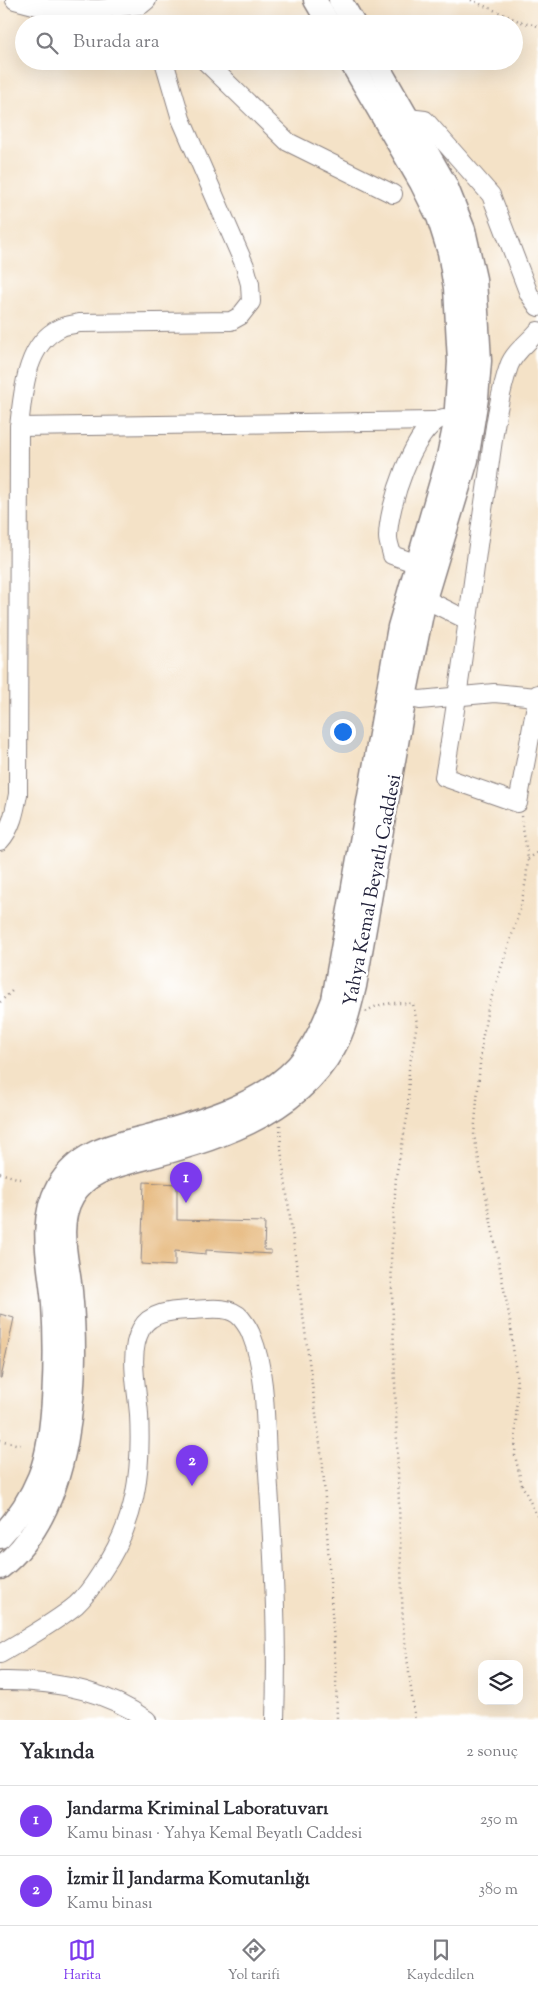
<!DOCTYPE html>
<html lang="tr">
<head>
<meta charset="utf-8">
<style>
	:root { --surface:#fff; --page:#f7f7f7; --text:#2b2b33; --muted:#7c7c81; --line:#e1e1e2; --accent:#7c3aed }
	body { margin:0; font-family:"Sorts Mill Goudy",serif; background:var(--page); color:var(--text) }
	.controls { position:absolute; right:15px; bottom:15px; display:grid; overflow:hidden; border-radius:10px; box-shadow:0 5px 20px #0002 }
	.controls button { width:45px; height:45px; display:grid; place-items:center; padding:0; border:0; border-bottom:1px solid var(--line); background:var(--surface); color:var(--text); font:25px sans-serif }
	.you { position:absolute; left:342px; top:731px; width:18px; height:18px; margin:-12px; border:4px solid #fff; border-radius:50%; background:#1a73e8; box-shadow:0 0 0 8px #1a73e833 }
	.badge { display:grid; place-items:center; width:32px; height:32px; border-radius:50%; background:var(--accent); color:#fff; font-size:16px; font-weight:700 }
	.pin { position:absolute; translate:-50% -41px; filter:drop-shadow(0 1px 2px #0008) }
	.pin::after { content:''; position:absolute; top:26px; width:18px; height:15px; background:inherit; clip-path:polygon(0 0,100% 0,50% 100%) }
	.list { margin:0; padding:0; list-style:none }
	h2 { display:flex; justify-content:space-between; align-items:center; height:65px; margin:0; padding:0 20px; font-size:21px }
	h2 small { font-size:16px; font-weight:400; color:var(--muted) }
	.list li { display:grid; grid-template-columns:32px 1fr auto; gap:15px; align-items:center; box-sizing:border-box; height:70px; padding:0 20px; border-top:1px solid var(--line) }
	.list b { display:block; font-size:19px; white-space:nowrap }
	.list p { margin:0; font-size:16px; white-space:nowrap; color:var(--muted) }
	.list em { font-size:16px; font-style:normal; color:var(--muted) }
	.icon { flex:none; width:28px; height:28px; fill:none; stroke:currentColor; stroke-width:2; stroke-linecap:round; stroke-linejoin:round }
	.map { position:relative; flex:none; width:538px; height:1720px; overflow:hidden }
	.search { position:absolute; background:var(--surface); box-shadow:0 5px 20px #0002; left:15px; right:15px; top:15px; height:55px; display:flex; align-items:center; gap:12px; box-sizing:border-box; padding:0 18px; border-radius:28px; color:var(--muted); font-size:19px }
	.sheet { height:205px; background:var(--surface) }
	nav { display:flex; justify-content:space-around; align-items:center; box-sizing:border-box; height:70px; border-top:1px solid var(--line); background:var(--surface); font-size:14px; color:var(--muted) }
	nav a { display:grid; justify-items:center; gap:2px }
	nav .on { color:var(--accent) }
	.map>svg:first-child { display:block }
</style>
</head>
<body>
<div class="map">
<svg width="538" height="1720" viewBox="0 0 538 1720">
	<rect width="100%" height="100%" fill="#fff"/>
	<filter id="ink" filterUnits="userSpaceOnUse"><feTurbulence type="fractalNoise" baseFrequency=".02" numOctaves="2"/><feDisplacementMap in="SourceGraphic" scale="10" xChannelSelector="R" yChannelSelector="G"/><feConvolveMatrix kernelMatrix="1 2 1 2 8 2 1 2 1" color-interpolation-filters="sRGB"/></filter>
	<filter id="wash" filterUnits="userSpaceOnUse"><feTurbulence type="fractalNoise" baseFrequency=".0096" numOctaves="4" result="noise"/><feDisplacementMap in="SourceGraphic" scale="20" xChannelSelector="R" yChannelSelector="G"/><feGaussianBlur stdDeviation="1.12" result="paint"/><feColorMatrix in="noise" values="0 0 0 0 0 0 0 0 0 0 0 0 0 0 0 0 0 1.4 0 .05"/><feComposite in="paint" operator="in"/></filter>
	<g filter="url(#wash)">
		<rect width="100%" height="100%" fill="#f4e2c7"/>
		<g id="blocks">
			<!-- building -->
			<g fill="#e7bb82">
				<polygon points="144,1182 177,1184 177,1220 265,1222 264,1250 271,1250 271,1254 206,1250 206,1254 175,1251 175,1266 141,1264"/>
				<polygon points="0,1314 14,1318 1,1378 0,1378"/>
			</g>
		</g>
	</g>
	<g filter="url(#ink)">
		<use href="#blocks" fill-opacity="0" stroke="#8b8281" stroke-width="1"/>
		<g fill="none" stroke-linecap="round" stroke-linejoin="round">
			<defs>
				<g id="minor">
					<polyline points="15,0 45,8"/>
					<polyline points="34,0 45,8 99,9 141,5 147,0"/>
					<polyline points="205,61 288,142 393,194"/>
					<polyline points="408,118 425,120 491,195 529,294 538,307"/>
					<path d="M 538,331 C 529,342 514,352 509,366 C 495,407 492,453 485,496 C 471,590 461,684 444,777 L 518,803 L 538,694"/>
					<polyline points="19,427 435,421"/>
					<path d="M 429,568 L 392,555 C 391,549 388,543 388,537 C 388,508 413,427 443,418"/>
					<polyline points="425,599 467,620"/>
					<polyline points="405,697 420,700 494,693 537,697"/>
					<path d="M 0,841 C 12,828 15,810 18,794 L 19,427 C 23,394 25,344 60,328 C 65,325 73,325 79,323 L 231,321 L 240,316 L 251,302 L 250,284 L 245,266 L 181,119 L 164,61"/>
					<path d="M 0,1654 C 25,1639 53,1624 76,1605 C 86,1596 94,1584 101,1573 C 136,1523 142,1473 139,1414 C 137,1388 128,1353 141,1329 C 150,1312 172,1311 189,1310 C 204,1310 229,1304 241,1318 C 245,1323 250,1330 252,1337 C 266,1371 265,1421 267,1458 C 273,1545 278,1632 275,1720"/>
					<path d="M 0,1681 C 53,1680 104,1689 147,1720"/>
				</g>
				<g id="major">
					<polyline points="315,0 329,24"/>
					<polyline points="340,0 354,24"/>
					<path d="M 0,1537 C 16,1520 30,1499 39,1477 C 56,1436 56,1349 53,1304 C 50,1264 37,1223 58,1186 C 78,1151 113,1145 148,1136 C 198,1122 260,1106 297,1066 C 314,1047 324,1023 333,1000 L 399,627 L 447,461 L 455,423 L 459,362 L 455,288 L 449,252 L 438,217 L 421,183 L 350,61"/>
					<path d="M 0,1568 C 75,1510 79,1377 71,1291 C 68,1260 56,1225 73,1196 C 88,1171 114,1167 139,1160 C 211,1141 295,1117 334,1048 C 345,1029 350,1007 355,986 L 405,697 L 425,599 L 467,460 L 477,398 L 480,361 L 475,279 L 464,230 L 446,185 L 375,61"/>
				</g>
			</defs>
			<!-- minor casing -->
			<use href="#minor" stroke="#8b8281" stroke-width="20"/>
			<!-- major casing -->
			<use href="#major" stroke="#8b8281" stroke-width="25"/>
			<!-- path -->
			<g stroke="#8b8281" stroke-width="2.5" stroke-dasharray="1 4" stroke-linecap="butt">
				<polyline points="471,0 521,22 538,26"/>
				<polyline points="521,816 528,859 526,880 520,910 488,1008 482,1040 474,1135 510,1320 517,1383 515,1456 522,1485 538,1518"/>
				<polyline points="528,859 538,852"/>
				<polyline points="0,1002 12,991"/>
				<path d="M 366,1012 C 378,1002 399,1002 413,1004 L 417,1023 L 409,1069 L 408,1113 L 396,1176 L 391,1260 L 403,1626 L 415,1720"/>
				<polyline points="280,1125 281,1149 323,1467 336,1676 337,1720"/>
				<polyline points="0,1173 20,1179"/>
				<polyline points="0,1440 23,1446"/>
			</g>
			<!-- minor -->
			<use href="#minor" stroke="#fff" stroke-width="18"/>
			<!-- major -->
			<use href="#major" stroke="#fff" stroke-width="22"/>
		</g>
	</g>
	<g text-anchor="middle" stroke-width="5" stroke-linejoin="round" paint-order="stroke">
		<!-- street labels -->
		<g font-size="19" fill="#22223b" stroke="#fff">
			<text transform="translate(371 890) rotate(-79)" y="7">Yahya Kemal Beyatlı Caddesi</text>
		</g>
	</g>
</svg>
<div class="controls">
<button><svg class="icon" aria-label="layers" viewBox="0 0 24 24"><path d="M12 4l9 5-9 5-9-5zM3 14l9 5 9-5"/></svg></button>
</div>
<div class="you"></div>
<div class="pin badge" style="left:186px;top:1203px">1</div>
<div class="pin badge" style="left:192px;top:1486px">2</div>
<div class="search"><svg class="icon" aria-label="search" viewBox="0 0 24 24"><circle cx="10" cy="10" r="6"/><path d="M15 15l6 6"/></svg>Burada ara</div>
</div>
<section class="sheet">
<h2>Yakında<small>2 sonuç</small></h2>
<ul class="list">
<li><span class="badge">1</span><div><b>Jandarma Kriminal Laboratuvarı</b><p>Kamu binası · Yahya Kemal Beyatlı Caddesi</p></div><em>250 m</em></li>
<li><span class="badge">2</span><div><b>İzmir İl Jandarma Komutanlığı</b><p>Kamu binası</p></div><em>380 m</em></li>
</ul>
</section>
<nav>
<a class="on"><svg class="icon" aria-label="map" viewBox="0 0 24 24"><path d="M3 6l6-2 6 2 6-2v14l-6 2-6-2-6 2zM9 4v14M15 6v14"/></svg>Harita</a>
<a><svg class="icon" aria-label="directions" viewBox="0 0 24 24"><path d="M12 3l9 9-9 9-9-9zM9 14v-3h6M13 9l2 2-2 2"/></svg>Yol tarifi</a>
<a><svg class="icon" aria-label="saved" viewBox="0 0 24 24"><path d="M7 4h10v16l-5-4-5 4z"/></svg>Kaydedilen</a>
</nav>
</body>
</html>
